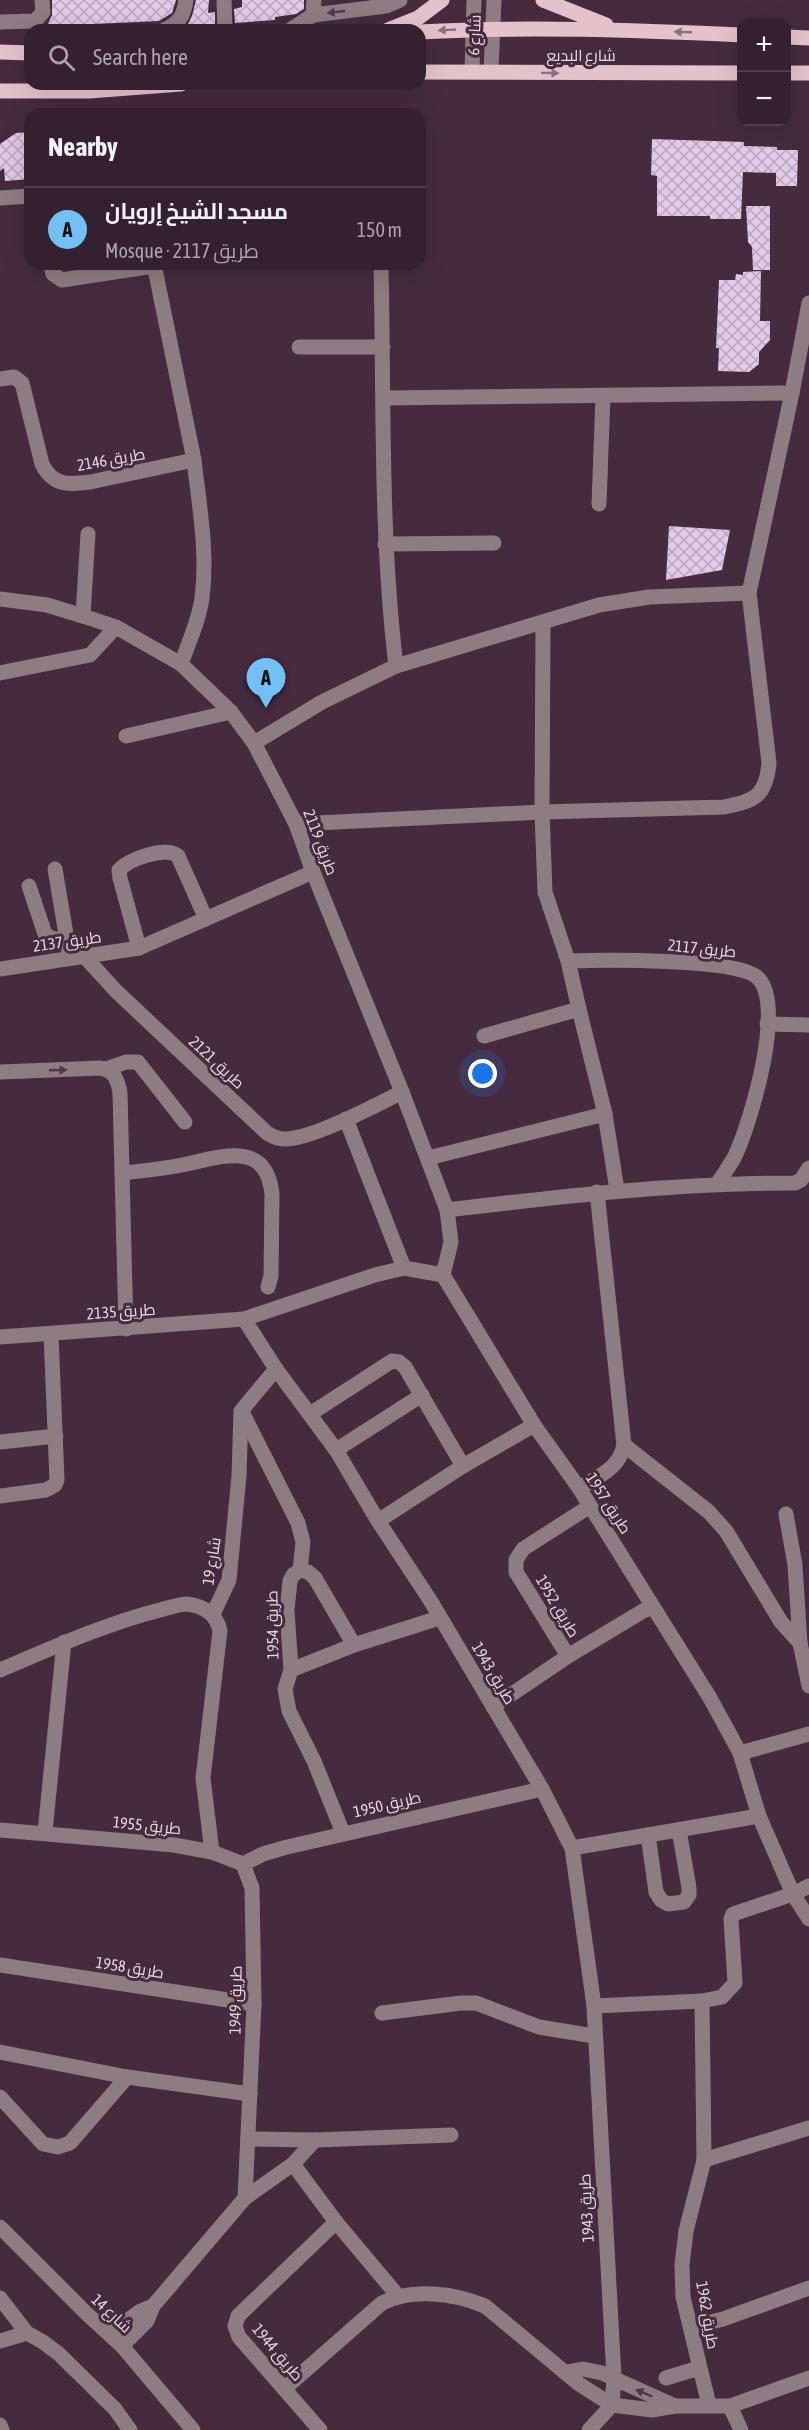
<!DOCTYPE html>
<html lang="en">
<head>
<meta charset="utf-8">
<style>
	:root { --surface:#34202e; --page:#3f2d3a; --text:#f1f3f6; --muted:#a9a3aa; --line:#4e3e4a; --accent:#71c1f4 }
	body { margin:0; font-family:"Asap Condensed",Cairo,sans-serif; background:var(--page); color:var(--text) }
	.controls { position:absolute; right:18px; top:18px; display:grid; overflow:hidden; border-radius:12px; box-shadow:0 6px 24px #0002 }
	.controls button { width:54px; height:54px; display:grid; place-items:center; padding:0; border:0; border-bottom:2px solid var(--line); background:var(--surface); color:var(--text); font:30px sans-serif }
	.you { position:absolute; left:483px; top:1074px; width:21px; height:21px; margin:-15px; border:4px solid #fff; border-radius:50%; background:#1a73e8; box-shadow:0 0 0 9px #1a73e833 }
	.badge { display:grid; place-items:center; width:39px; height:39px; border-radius:50%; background:var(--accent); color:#111; font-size:20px; font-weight:700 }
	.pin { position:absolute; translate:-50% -50px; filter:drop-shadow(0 2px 3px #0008) }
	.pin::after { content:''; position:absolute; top:32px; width:21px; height:18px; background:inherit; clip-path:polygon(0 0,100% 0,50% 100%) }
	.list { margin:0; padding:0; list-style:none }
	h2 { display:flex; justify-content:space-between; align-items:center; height:78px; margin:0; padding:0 24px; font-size:26px }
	h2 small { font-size:20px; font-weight:400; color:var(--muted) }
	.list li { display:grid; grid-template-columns:39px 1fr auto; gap:18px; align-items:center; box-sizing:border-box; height:84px; padding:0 24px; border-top:2px solid var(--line) }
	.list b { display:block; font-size:22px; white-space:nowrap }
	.list p { margin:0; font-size:20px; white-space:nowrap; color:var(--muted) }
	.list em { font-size:20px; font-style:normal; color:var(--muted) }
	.icon { flex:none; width:33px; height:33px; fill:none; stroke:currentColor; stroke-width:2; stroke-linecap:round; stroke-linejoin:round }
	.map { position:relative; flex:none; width:809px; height:2430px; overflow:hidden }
	.search { position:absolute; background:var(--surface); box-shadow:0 6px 24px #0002; left:24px; top:24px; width:402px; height:66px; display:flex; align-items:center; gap:15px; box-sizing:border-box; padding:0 21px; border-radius:18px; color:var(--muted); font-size:22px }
	.panel { position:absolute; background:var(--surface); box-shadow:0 6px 24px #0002; left:24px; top:108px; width:402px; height:162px; border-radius:18px }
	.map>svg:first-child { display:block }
</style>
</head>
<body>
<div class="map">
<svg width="809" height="2430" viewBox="0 0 809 2430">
	<defs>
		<pattern id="building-cross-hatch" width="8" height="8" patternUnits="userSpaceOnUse" patternTransform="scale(1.5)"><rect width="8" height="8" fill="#e1c9e7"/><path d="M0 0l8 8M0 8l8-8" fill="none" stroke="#baa7be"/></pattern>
	</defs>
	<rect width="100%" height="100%" fill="#462b3e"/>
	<!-- building -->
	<g fill="url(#building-cross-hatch)">
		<polygon points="52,0 176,0 172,13 159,21 47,26 52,15"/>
		<polygon points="196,0 209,0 208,13 215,12 215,27 207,28 207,30 185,30 192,16"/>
		<polygon points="242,0 304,0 304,9 296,14 275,17 275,20 235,23 234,9 242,7"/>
		<polygon points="30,132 30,179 5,181 4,168 0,171 0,144 16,133"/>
		<polygon points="652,139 744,142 744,146 777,147 777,150 798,150 797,186 776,186 776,173 743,172 741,219 710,219 710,216 657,216 657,176 651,175"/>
		<polygon points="746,206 770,206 770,270 753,270 752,247 748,242"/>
		<polygon points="761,271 760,321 770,321 770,340 759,352 759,364 749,372 718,371 719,348 716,348 719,280 735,280 736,274 743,275 743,272"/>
		<polygon points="669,526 730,530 722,570 666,580"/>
	</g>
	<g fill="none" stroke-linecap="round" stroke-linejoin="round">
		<!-- minor -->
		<g stroke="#8d7c81" stroke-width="15">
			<polyline points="224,0 225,30"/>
			<polyline points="313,15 314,0"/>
			<polyline points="0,22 35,21 43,12 42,0"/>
			<path d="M 164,30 C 179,23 184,16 186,0"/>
			<polyline points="290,30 313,15 386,6 400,0"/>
			<polyline points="472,71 474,0"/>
			<polyline points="491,71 494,0"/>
			<polyline points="0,198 30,196"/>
			<polyline points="51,264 53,274 62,280 154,266"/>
			<polyline points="154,264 194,460"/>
			<path d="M 381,264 C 384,398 380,533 396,666"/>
			<polyline points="299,347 383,347"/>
			<path d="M 0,379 L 14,377 L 22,383 L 42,464 C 53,486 68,485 90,482 L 194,460 C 199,504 208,552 202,598 C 199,620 189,642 181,664"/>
			<polyline points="384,398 792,393"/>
			<polyline points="599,504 603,396"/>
			<polyline points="385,544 494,543"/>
			<polyline points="0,599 47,605 83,616 116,627 181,664 231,712 254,743 296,824 313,872 402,1092 447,1210 451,1242 443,1275"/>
			<polyline points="83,616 88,534"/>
			<polyline points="543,624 542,812 545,892 568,961 579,1009 605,1114 617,1190"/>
			<polyline points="0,673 90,655 116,627"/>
			<polyline points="126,736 231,712"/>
			<polyline points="254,743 322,702 396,666 599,605 649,597 749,593"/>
			<path d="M 296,824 L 542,812 L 724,807 C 755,801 766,796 769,763 L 749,593 L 792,393 L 809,303"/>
			<polyline points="55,869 70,958"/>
			<polyline points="29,886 45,934 51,938 67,941"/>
			<path d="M 139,948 L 120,878 L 119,870 C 129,859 165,846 178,856 L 206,919"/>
			<path d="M 84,956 L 116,991 L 267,1133 C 273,1137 277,1139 284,1139 C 311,1140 376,1105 402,1092"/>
			<path d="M 568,961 C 602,960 734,958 757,977 C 787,1003 750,1124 735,1156 C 730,1165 724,1174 718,1183"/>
			<polyline points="0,969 139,948 313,872"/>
			<polyline points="767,1024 809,1025"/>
			<polyline points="484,1036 579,1009"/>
			<polyline points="106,1069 126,1062 138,1062 185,1122"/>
			<path d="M 0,1072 L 100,1068 C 114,1070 118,1080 120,1093 L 126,1329"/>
			<polyline points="346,1119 404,1268"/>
			<polyline points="428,1158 605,1114"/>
			<path d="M 122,1173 C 142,1171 162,1169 182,1165 C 218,1158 266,1138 272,1194 L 271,1276 L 268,1287"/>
			<path d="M 447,1210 C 564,1196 677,1183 795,1183 L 801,1180 L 809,1168"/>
			<polyline points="443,1275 534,1425 579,1488 710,1698 740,1753 759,1816 793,1894 809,1919"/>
			<polyline points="244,1319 276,1369 336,1450 378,1521 430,1600 542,1789 572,1848 594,2006 614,2378 612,2405 589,2430"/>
			<polyline points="0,1337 244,1319 375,1275 404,1268 443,1275"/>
			<polyline points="243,1414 298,1523 303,1542 300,1570"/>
			<polyline points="310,1414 392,1361 399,1362 405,1367 463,1466"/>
			<polyline points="0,1442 56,1436"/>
			<polyline points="624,1445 709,1512 726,1531 781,1622 800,1643"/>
			<polyline points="336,1450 422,1395"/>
			<path d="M 579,1488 C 599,1476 619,1469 624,1445 L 597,1192"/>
			<polyline points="0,1496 46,1490 55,1485 57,1480 51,1334"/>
			<polyline points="786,1514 795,1565 800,1643 809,1686"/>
			<polyline points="378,1521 463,1466 534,1425"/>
			<polyline points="213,1614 229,1580 239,1476 241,1411 276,1369"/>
			<polyline points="568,1656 516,1572 516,1560 523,1549 590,1506"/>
			<path d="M 0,1670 C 52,1648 105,1624 160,1610 C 169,1608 179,1604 187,1604 C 204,1606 217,1615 220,1631 L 203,1778 L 212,1852"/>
			<polyline points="291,1670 354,1645 439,1618"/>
			<polyline points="493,1707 568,1656 643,1611 653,1607"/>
			<polyline points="740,1753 809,1734"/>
			<polyline points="0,1830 174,1845 212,1852 243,1864"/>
			<polyline points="45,1832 64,1642"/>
			<polyline points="343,1833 314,1761 289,1711 285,1689 291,1670 287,1610 290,1581 293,1575 300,1570 308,1572 315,1578 354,1645"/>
			<polyline points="648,1835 656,1892 661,1900 668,1904 684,1902 689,1895 689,1888 679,1830"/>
			<polyline points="572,1848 759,1816"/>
			<polyline points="243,1864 263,1854 287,1847 542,1789"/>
			<polyline points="0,1965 254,2004"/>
			<polyline points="702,2001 704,2160 686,2231 682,2265 683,2297 709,2405"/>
			<polyline points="594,2006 702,2001 722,1997 735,1983 731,1919 733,1914 793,1894 809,1886"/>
			<polyline points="382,2013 461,2003 476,2003 539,2027 594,2036"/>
			<polyline points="0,2052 127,2077 250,2094"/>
			<polyline points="0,2097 43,2144 58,2147 70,2143 127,2077"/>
			<polyline points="248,2139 315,2140 451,2135"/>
			<polyline points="704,2160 809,2128"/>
			<polyline points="293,2164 336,2222 398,2296"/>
			<polyline points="245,2198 293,2164 315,2140"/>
			<polyline points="0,2227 87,2314 122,2346 193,2430"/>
			<polyline points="0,2298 27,2333 43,2342 59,2354 115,2409 130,2430"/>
			<polyline points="691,2327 723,2319 809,2288"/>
			<polyline points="110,2334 139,2312 153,2306"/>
			<polyline points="0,2341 27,2333"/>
			<polyline points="122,2346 147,2321 153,2306 245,2198 254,2004 252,1888 243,1864"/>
			<polyline points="567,2372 583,2369 602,2373 675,2406"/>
			<polyline points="666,2378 699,2368"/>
			<path d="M 284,2389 L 382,2303 C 413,2288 454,2293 485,2306 L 579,2384 L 612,2405 L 652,2410 L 675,2406 L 730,2406 L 809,2378"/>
			<polyline points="730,2406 741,2430"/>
			<polyline points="0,2425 2,2430"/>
			<polyline points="320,2430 239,2337 235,2326 238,2316 336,2222"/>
		</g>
		<!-- major -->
		<g stroke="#e4c2cc" stroke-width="15">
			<polyline points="543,0 606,25"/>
			<polyline points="388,30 418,18 442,0"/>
			<path d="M 420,32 C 527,26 634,30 742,35"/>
			<polyline points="786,37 809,38"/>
			<polyline points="0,52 30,53"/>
			<polyline points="420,72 742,73"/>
			<polyline points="786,73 809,73"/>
			<polyline points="0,91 89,91 181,84"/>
		</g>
	</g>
	<!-- one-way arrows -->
	<defs><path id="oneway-solid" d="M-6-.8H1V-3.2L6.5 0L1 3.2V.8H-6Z" transform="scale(1.5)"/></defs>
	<g fill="#513748">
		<use href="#oneway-solid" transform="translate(336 12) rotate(174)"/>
		<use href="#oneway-solid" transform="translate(58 1070) rotate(-2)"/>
		<use href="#oneway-solid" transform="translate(644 2393) rotate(-157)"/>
	</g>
	<g fill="#8d6f7e">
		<use href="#oneway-solid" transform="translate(447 30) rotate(177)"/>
		<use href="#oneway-solid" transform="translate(683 32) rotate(-178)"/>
		<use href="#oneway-solid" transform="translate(550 73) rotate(1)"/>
	</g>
	<g text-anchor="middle" stroke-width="6" stroke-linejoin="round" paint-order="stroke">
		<!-- street labels -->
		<g font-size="16" fill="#e6d5e0" stroke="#462b3e">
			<text transform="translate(474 35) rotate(-88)" y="6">شارع 6</text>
			<text x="581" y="61">شارع البديع</text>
			<text transform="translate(111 459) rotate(-10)" y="6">طريق 2146</text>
			<text transform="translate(321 842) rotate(69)" y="6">طريق 2119</text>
			<text transform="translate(67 941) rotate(-8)" y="6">طريق 2137</text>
			<text transform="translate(702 948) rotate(6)" y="6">طريق 2117</text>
			<text transform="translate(217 1062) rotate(43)" y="6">طريق 2121</text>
			<text transform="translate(121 1311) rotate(-4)" y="6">طريق 2135</text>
			<text transform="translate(609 1503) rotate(57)" y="6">طريق 1957</text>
			<text transform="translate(211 1561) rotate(-81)" y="6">شارع 19</text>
			<text transform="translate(558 1606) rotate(59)" y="6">طريق 1952</text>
			<text transform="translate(272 1625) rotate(-91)" y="6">طريق 1954</text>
			<text transform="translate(494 1673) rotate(59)" y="6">طريق 1943</text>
			<text transform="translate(387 1804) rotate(-13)" y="6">طريق 1950</text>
			<text transform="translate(147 1825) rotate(6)" y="6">طريق 1955</text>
			<text transform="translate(130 1967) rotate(9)" y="6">طريق 1958</text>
			<text transform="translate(235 2000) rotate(-89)" y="6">طريق 1949</text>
			<text transform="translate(586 2208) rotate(-93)" y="6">طريق 1943</text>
			<text transform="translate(112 2313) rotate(43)" y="6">شارع 14</text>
			<text transform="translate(708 2315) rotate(80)" y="6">طريق 1962</text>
			<text transform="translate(278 2352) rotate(50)" y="6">طريق 1944</text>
		</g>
	</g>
</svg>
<div class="controls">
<button>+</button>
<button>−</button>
</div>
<div class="you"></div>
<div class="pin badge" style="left:266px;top:708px">A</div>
<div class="search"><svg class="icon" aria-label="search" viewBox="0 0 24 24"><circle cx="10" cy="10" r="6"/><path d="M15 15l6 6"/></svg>Search here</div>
<section class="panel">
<h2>Nearby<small></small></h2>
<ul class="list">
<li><span class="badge">A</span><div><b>مسجد الشيخ إرويان</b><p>Mosque · طريق 2117</p></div><em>150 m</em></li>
</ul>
</section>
</div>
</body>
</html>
